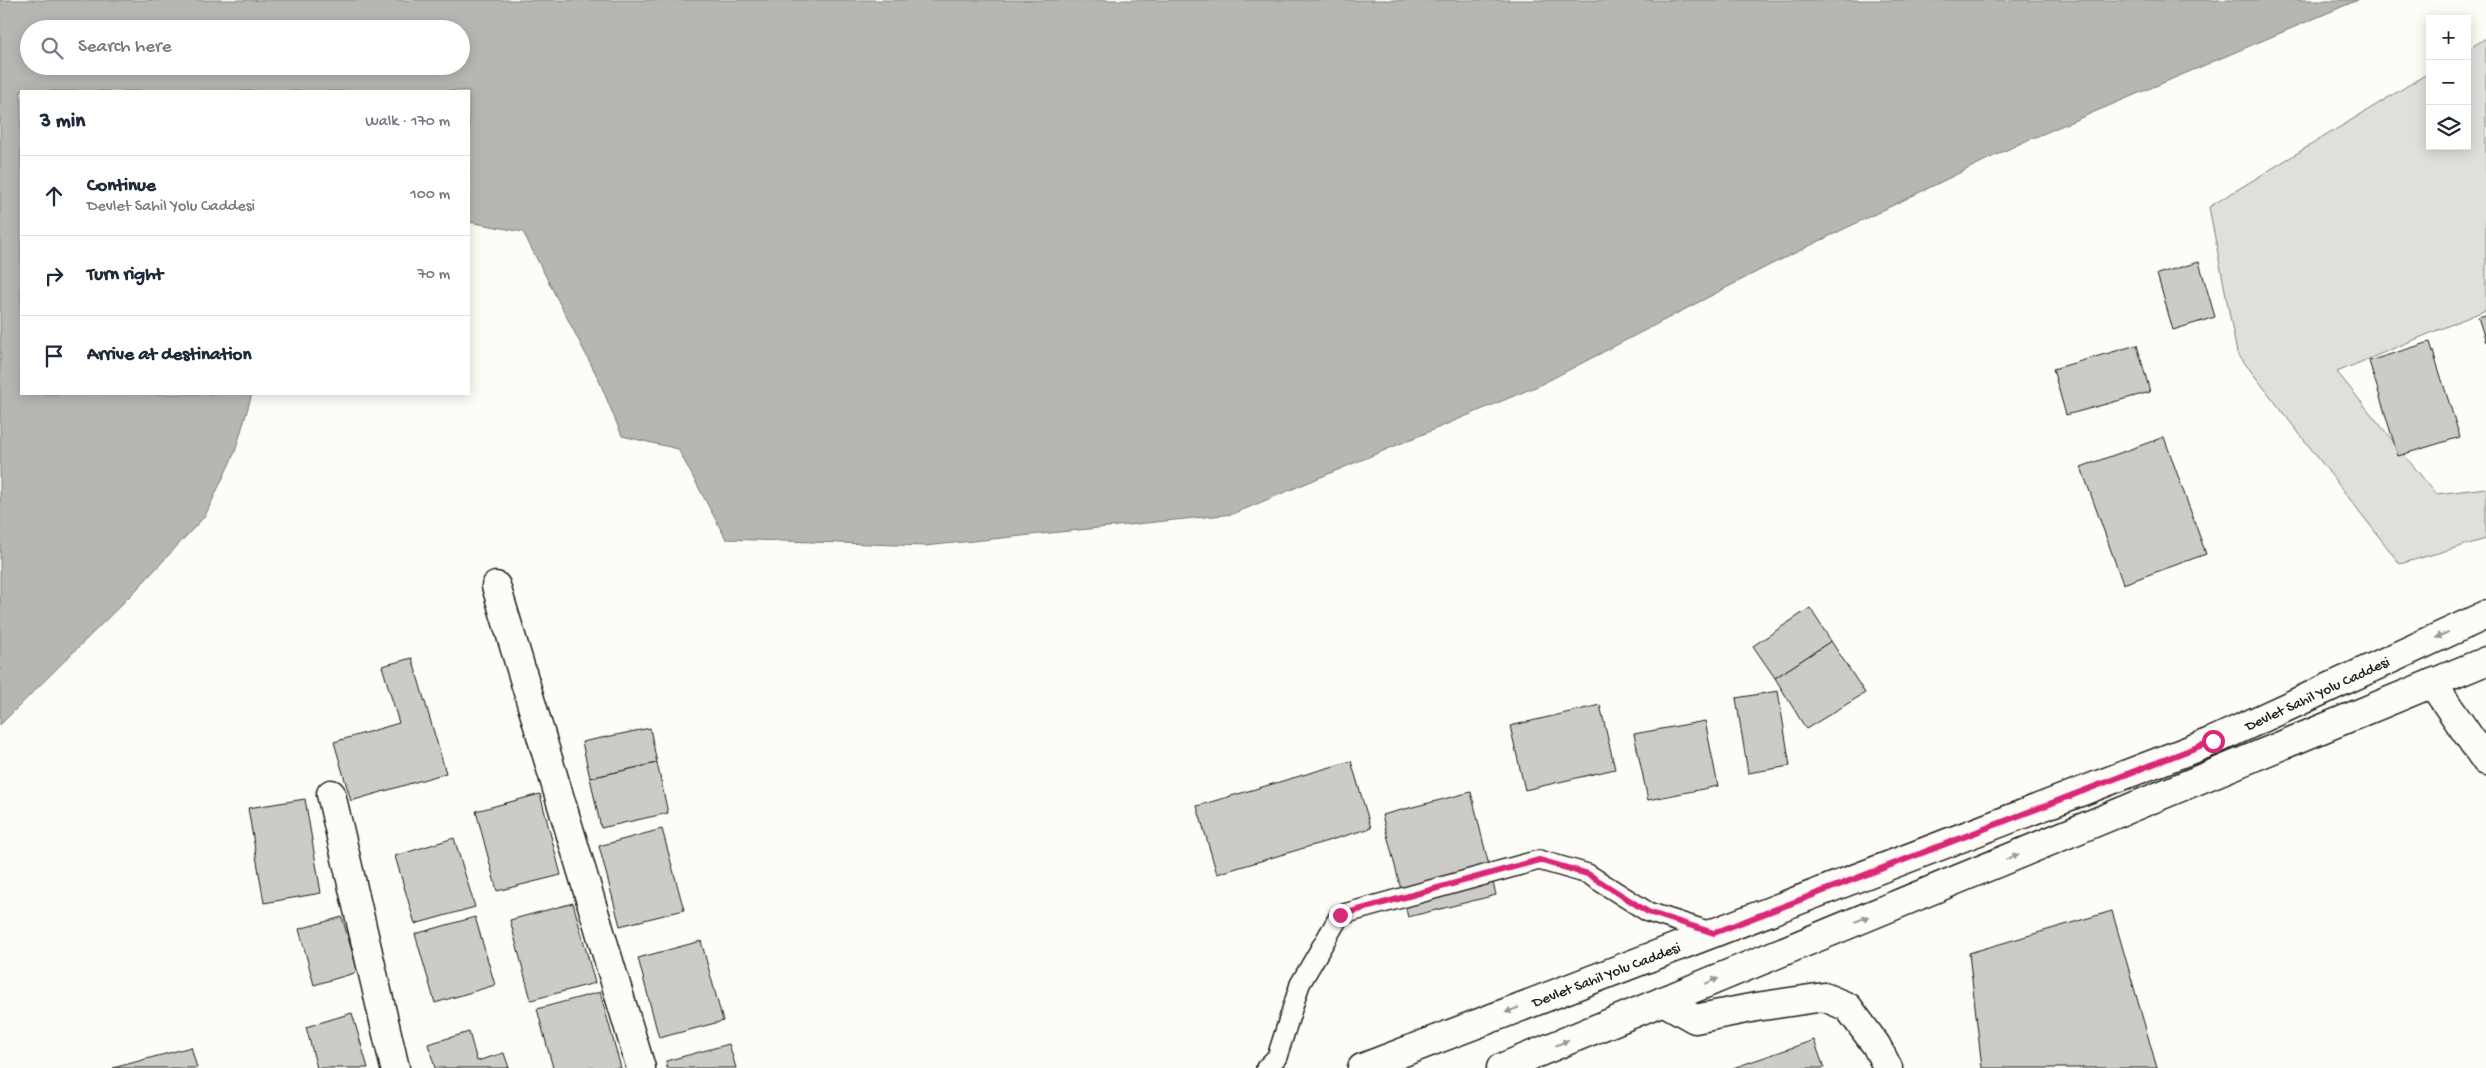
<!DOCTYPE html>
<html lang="en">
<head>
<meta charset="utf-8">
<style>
	:root { --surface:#fff; --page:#f2f2f3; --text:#1f2937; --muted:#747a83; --line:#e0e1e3 }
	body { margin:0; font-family:"Gochi Hand",sans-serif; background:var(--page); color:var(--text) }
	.controls { position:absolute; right:15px; top:15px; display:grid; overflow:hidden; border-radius:0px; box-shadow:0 2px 12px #0003 }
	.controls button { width:45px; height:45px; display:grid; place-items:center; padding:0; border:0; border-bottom:1px solid var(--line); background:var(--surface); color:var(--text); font:25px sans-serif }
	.stop { position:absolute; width:15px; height:15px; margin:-11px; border:4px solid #db2777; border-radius:50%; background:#fff }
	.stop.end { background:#db2777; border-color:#fff; box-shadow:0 1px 5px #0008 }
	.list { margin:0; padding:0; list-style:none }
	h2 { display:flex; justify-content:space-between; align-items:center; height:65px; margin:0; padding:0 20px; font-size:21px }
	h2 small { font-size:16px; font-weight:400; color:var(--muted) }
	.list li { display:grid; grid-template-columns:32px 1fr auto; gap:15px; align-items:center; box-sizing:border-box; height:80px; padding:0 20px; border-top:1px solid var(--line) }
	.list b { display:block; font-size:19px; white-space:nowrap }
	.list p { margin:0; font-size:16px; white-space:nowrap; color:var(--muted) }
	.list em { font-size:16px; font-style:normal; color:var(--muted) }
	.icon { flex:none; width:28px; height:28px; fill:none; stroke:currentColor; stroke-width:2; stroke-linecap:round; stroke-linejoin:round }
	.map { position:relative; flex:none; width:2486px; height:1068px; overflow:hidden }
	.search { position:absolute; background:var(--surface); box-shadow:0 2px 12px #0003; left:20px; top:20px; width:450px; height:55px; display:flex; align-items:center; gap:12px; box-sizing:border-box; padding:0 18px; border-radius:28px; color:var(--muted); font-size:19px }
	.panel { position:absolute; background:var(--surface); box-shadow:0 2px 12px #0003; left:20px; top:90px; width:450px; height:305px; border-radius:0px }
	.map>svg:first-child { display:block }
</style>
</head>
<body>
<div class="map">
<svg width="2486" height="1068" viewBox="0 0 2486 1068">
	<rect width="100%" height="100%" fill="#fdfcf7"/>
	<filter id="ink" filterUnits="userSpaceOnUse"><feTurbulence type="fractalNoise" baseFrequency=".02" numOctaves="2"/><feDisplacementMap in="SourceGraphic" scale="10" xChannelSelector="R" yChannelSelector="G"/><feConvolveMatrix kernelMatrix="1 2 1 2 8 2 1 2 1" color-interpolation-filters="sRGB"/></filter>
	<g filter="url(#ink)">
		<!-- green -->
		<polygon fill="#e0dfdb" stroke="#7e7e7c" points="2486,38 2486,310 2337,372 2436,494 2486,488 2486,539 2400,564 2237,353 2209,207 2430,72 2430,146 2467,146 2467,50"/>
		<!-- water -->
		<path fill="#b7b6b2" stroke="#797876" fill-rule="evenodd" d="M 0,0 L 2358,0 L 2019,144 L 1768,266 L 1540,385 L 1233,514 L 925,546 L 726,539 L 678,449 L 622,436 L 598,378 L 523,232 L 469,222 L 469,91 L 21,91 L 21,394 L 252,394 L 235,452 L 205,516 L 137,589 L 0,725 ZM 29,29 L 461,29 L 461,66 L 29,66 Z"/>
		<!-- building -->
		<g fill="#cccbc8" stroke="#1c1c1c">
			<polygon points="2199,262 2215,317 2173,330 2157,274"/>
			<polygon points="2486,315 2486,342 2478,317"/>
			<polygon points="2430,342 2460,437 2398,456 2369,361"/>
			<polygon points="2137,345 2150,392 2066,415 2053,369"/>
			<polygon points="2164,437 2206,554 2123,584 2081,467"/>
			<polygon points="1810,608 1831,641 1775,678 1753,646"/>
			<polygon points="1831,641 1865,693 1806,729 1775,678"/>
			<polygon points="412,658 446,773 351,801 334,742 399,723 382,666"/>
			<polygon points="1778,691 1790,766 1748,773 1736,698"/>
			<polygon points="1600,705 1615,769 1525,790 1510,726"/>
			<polygon points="1705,721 1718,786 1648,800 1634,734"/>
			<polygon points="650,728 657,763 590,778 582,742"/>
			<polygon points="1351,761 1371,828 1217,874 1197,806"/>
			<polygon points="657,763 668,813 601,828 590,778"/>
			<polygon points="1471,792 1496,895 1408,917 1382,815"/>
			<polygon points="540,794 561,875 497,891 476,811"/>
			<polygon points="305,799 321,893 264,903 248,808"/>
			<polygon points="662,829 684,910 620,926 599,846"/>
			<polygon points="454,838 475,907 415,924 395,856"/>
			<polygon points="573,903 595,983 531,1000 510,920"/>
			<polygon points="2112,911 2157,1068 1982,1068 1969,953"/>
			<polygon points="342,917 358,972 314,985 299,929"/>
			<polygon points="475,917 495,985 435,1003 415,934"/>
			<polygon points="701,941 723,1021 659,1038 638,958"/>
			<polygon points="600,992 621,1068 553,1068 537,1009"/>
			<polygon points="352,1013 368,1068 317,1068 306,1027"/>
			<polygon points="469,1032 477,1061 504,1053 509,1068 435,1068 428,1044"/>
			<polygon points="1814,1040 1824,1068 1733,1068"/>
			<polygon points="729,1044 736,1068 667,1068 666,1061"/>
			<polygon points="191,1047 197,1068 113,1068"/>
		</g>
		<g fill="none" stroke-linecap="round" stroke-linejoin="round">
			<defs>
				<polyline id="lane" points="1266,1068 1277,1057 1300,984 1340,915 1539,860 1588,874 1648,912 1714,933"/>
				<g id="street">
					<polyline points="496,586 641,1068"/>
					<polyline points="2432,683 2486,761"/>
					<polyline points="331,794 395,1068"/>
					<polyline points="1663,1001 1695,1019 1756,1007 1824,997 1848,1007 1876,1045 1888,1068"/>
				</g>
				<g id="primary">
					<polyline points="1362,1068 2213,741 2486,615"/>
					<polyline points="1501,1068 2486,661"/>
				</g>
			</defs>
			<!-- lane casing -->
			<use href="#lane" stroke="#1c1c1c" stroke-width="22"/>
			<!-- street casing -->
			<use href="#street" stroke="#1c1c1c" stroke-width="31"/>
			<!-- primary casing -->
			<use href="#primary" stroke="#1c1c1c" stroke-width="31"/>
			<!-- lane -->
			<use href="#lane" stroke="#fdfcf7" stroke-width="19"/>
			<!-- street -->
			<use href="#street" stroke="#fdfcf7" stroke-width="28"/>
			<!-- primary -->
			<use href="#primary" stroke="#fdfcf7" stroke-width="28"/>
		</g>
		<!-- one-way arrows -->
		<defs><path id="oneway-solid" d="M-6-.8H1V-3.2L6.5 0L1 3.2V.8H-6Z" transform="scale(1.25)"/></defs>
		<g fill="#989794">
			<use href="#oneway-solid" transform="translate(2442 635) rotate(155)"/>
			<use href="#oneway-solid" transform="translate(2012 857) rotate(-22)"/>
			<use href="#oneway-solid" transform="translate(1862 919) rotate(-22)"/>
			<use href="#oneway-solid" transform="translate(1712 981) rotate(-22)"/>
			<use href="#oneway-solid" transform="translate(1512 1010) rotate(159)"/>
			<use href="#oneway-solid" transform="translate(1562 1043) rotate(-22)"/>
		</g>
	</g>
	<g fill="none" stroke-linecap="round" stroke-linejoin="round" filter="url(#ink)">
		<!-- route -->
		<polyline stroke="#db2777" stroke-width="6" points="1340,915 1539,860 1588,874 1648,912 1714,933 2213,741"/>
	</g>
	<g text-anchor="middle" stroke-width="4" stroke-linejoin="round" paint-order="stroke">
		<!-- street labels -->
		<g font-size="15" fill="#1c1c1c" stroke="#fdfcf7">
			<text transform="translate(2317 693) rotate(-25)" y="5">Devlet Sahil Yolu Caddesi</text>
			<text transform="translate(1606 974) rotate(-21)" y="5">Devlet Sahil Yolu Caddesi</text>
		</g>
	</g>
</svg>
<div class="controls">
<button>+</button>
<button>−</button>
<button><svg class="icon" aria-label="layers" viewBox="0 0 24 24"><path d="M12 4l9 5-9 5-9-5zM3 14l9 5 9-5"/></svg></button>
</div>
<div class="stop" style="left:2213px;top:741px"></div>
<div class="stop end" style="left:1340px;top:915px"></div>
<div class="search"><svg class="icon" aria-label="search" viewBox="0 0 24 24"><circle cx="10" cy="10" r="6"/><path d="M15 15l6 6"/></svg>Search here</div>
<section class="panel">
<h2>3 min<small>Walk · 170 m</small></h2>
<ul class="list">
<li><svg class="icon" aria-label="ahead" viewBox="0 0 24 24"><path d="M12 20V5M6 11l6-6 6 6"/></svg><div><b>Continue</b><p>Devlet Sahil Yolu Caddesi</p></div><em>100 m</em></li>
<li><svg class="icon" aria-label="right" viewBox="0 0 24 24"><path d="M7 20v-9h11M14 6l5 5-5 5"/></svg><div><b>Turn right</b></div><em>70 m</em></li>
<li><svg class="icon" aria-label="arrive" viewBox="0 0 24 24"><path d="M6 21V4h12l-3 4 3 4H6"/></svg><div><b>Arrive at destination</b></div></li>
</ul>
</section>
</div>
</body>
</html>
